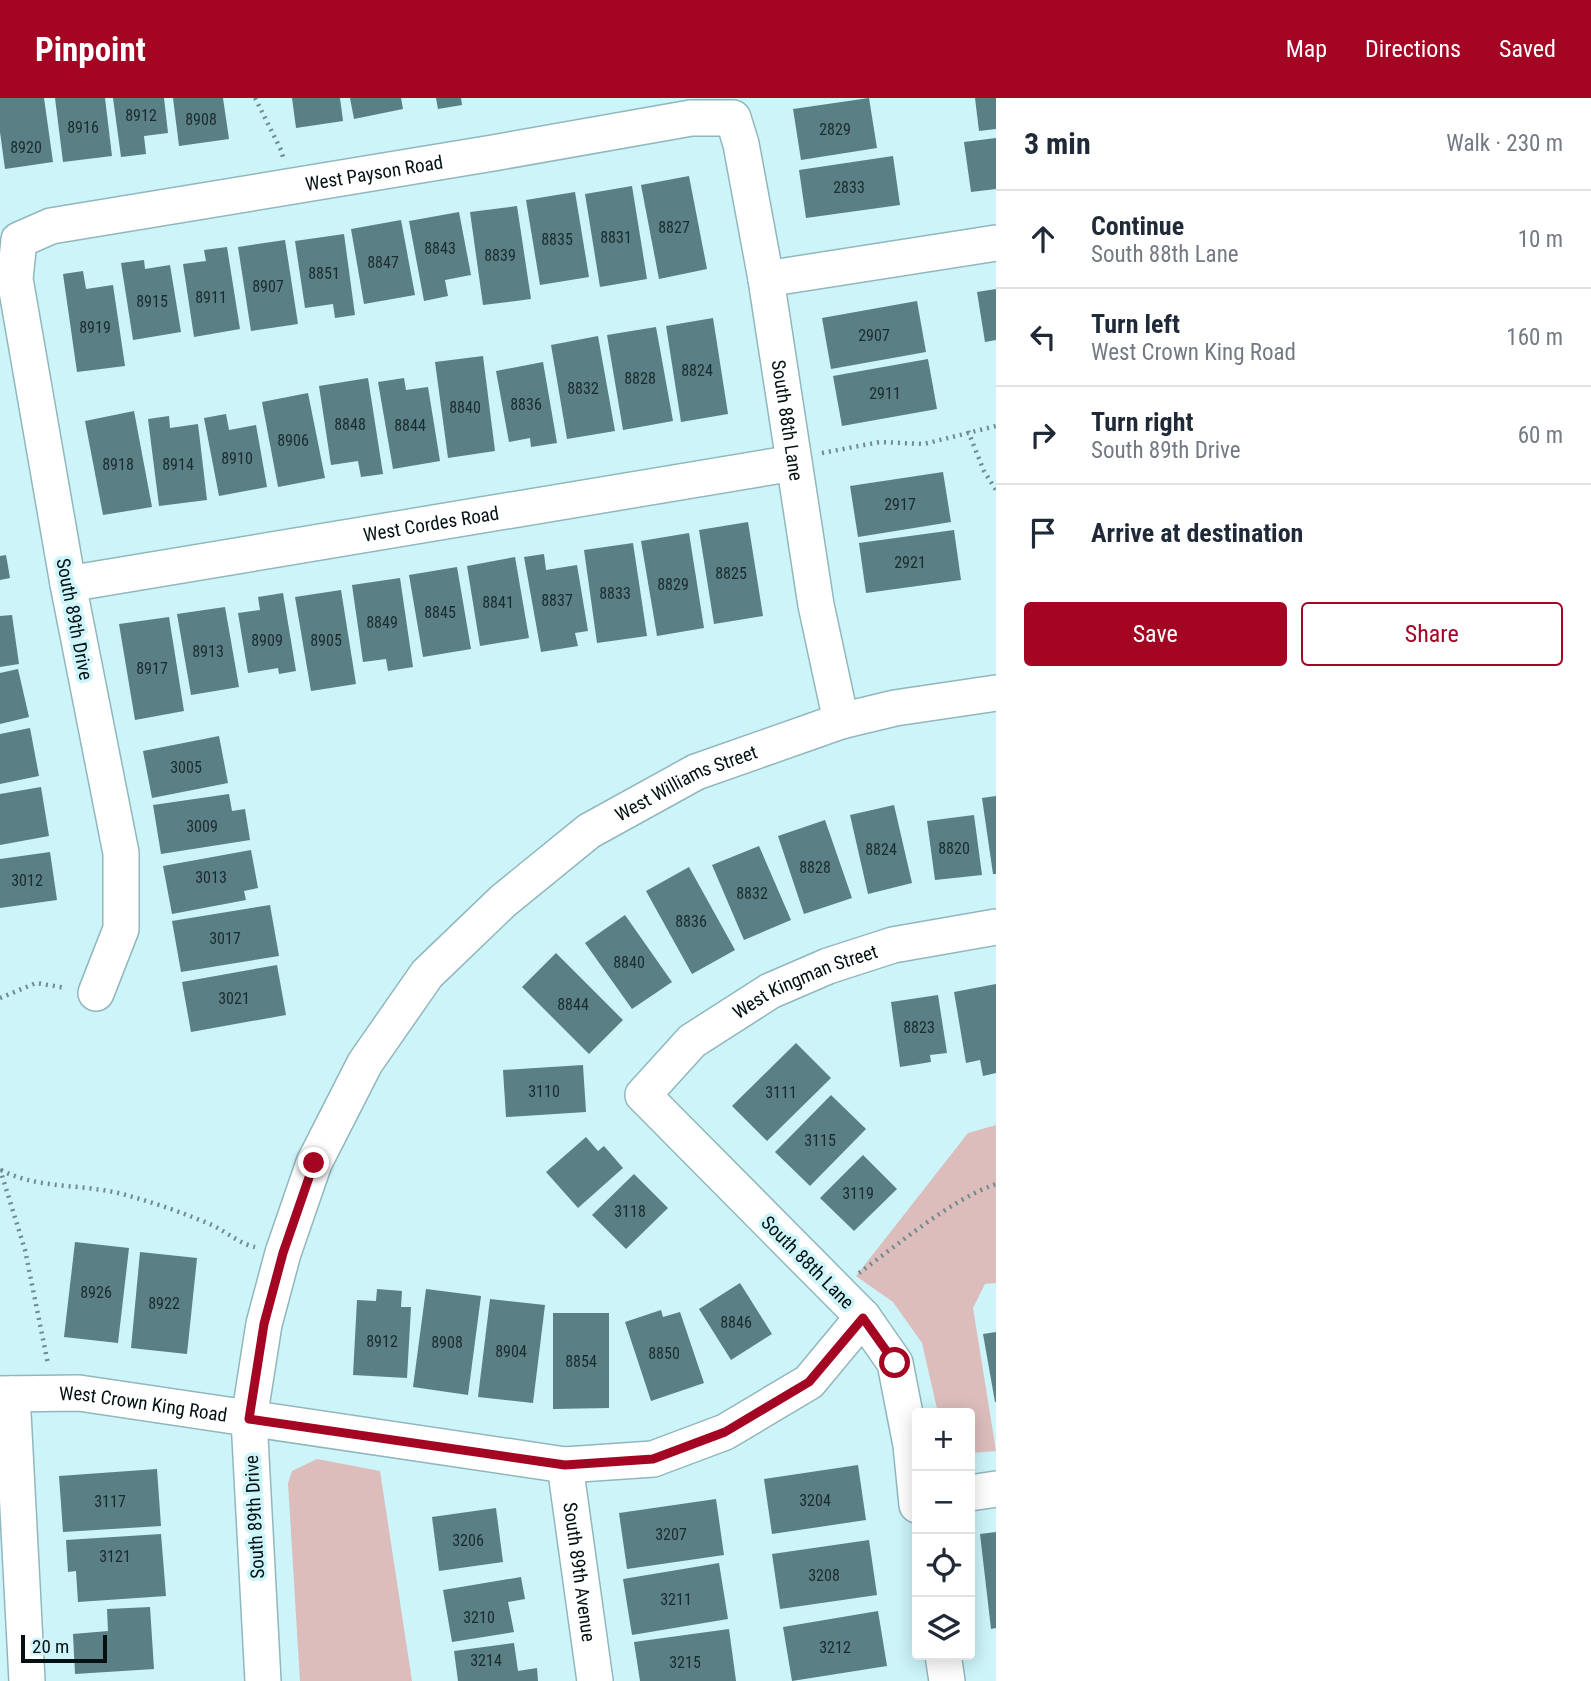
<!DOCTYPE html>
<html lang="en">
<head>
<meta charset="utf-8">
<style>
	:root { --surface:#fff; --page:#f6f6f7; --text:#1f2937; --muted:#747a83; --line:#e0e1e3; --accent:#a30523 }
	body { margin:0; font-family:"Roboto Condensed",sans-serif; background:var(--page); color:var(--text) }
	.controls { position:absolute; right:21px; bottom:21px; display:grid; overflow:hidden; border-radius:7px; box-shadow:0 4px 18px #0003 }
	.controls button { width:63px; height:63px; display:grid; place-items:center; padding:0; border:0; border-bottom:2px solid var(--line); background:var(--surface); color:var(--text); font:35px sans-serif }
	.scale { position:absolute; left:21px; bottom:18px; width:86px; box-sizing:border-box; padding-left:7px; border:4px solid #041113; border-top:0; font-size:19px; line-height:24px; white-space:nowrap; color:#041113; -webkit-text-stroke:5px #ccf4f9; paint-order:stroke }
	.stop { position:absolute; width:21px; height:21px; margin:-16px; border:5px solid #a30523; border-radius:50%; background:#fff }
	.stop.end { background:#a30523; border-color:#fff; box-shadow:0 2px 7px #0008 }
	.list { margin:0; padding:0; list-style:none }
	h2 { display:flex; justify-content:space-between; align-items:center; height:91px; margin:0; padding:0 28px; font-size:30px }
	h2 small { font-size:23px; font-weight:400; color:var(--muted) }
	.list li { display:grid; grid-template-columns:46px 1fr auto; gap:21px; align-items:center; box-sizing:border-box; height:98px; padding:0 28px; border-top:2px solid var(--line) }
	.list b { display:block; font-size:26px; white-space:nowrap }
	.list p { margin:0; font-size:23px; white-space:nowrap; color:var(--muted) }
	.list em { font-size:23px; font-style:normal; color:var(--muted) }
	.actions { display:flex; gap:14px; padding:21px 28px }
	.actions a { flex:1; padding:16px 0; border:2px solid var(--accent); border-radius:7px; text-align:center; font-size:24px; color:var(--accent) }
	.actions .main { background:var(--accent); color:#fff }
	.icon { flex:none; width:38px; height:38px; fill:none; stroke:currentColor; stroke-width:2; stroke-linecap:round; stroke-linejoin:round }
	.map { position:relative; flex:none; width:996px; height:1583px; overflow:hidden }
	header { display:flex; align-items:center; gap:42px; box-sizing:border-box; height:98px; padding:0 35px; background:var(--accent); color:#fff }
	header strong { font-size:33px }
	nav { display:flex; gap:38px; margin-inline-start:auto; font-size:24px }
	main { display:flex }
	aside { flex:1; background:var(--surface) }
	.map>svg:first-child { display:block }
</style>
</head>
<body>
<header>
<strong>Pinpoint</strong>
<nav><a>Map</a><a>Directions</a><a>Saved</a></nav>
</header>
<main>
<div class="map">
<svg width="996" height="1583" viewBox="0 0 996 1583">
	<rect width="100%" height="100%" fill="#ccf4f9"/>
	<!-- green -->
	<g fill="#dcbdbc">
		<polygon points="996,1027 996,1185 985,1186 973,1210 996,1353 970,1355 970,1315 938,1315 922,1245 893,1204 856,1178 968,1035"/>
		<polygon points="317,1361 380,1373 412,1583 300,1583 288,1385 292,1373"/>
	</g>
	<!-- building -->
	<g fill="#5a7f84">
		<polygon points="0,0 44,0 53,64 5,71 0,34"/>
		<polygon points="55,0 105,0 112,58 63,64"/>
		<polygon points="113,0 164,0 168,35 144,38 146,56 121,59"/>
		<polygon points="173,0 223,0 229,41 179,48"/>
		<polygon points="292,0 340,0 343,23 296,30"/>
		<polygon points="350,0 401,0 403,11 354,21"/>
		<polygon points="436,0 461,0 462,7 438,11"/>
		<polygon points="869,0 877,50 801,62 793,11"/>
		<polygon points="975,0 996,0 996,31 979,33"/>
		<polygon points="996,40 996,91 971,94 964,44"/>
		<polygon points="893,58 900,107 806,120 799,72"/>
		<polygon points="689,78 707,171 659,181 641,87"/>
		<polygon points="632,88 647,181 600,189 585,96"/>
		<polygon points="575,94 589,179 540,187 526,102"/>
		<polygon points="517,108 531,201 483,207 470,114"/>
		<polygon points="459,114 471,177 445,182 448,198 424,203 409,123"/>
		<polygon points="401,122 415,197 364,206 351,131"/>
		<polygon points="344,136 355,217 335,220 333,206 305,210 295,143"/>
		<polygon points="285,142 298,226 251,233 238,149"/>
		<polygon points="227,149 240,231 194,239 183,166 206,163 204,152"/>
		<polygon points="144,162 145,171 170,167 181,234 133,242 121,165"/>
		<polygon points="83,173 86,191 113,187 125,268 77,274 63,176"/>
		<polygon points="996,191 996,242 985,244 977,194"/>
		<polygon points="917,203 926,254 831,271 822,220"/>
		<polygon points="713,220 728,316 681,324 666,228"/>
		<polygon points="656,229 673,323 623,332 607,237"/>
		<polygon points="598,238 615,333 567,341 551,247"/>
		<polygon points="483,258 495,353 448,360 435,264"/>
		<polygon points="928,261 937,311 842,328 833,278"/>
		<polygon points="543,264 557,345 531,349 530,340 509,344 496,273"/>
		<polygon points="368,280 383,376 361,379 358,363 331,367 319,288"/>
		<polygon points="404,280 406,292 428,289 440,363 393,371 378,284"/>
		<polygon points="308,295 325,380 278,389 262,304"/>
		<polygon points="134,313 152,409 103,417 85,323"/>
		<polygon points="226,316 229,332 256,327 267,389 219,398 204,320"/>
		<polygon points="169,318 170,330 198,326 207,402 159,408 148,321"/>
		<polygon points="943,374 951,424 858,439 850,388"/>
		<polygon points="748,424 763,518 714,526 699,432"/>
		<polygon points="954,432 961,482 866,495 859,445"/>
		<polygon points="689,435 704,530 657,538 641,443"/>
		<polygon points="633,445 647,538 597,545 584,452"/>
		<polygon points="544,456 546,472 577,467 588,533 575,535 578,548 541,554 524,459"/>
		<polygon points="6,457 10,480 0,482 0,458"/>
		<polygon points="515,459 529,540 480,548 467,468"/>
		<polygon points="457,469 471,551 423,559 409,477"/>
		<polygon points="400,480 413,569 388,573 386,561 363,564 352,487"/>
		<polygon points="341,492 356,586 311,593 295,499"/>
		<polygon points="283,495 296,573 279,576 278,570 248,575 238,515 260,512 258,499"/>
		<polygon points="225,509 239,589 191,597 177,516"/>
		<polygon points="12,517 19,566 0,569 0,518"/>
		<polygon points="169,519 184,613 135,622 119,526"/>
		<polygon points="18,571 29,619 0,626 0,575"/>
		<polygon points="30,630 39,678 0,686 0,636"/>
		<polygon points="219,638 228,685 152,700 143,653"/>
		<polygon points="41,689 49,738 0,747 0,696"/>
		<polygon points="229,696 232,713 245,711 250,742 161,756 153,707"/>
		<polygon points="996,698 996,776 993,776 982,700"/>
		<polygon points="894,707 912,785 868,796 850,717"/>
		<polygon points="974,717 982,777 935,782 927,723"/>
		<polygon points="825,722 852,800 804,816 778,738"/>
		<polygon points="759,748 791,822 744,842 712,767"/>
		<polygon points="251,752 258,790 244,793 246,802 172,816 163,768"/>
		<polygon points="50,754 57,802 0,810 0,761"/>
		<polygon points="689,769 735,852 692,876 646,793"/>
		<polygon points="270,807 279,858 181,874 172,823"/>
		<polygon points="625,817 672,884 632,911 585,845"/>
		<polygon points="556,855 623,922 589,956 522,889"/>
		<polygon points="277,867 286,917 191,934 182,884"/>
		<polygon points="996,886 996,975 983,978 980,962 966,965 954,894"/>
		<polygon points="938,897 947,955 930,957 931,964 900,969 891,904"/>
		<polygon points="796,945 831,980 767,1043 732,1008"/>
		<polygon points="583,967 586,1014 506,1019 503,972"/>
		<polygon points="831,997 866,1031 810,1088 775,1054"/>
		<polygon points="586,1039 598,1053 604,1048 623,1070 578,1110 546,1074"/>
		<polygon points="863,1057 897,1091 854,1133 820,1100"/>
		<polygon points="634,1076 668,1110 626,1151 592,1117"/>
		<polygon points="75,1144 129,1150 118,1245 64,1239"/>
		<polygon points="140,1154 197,1160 187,1256 131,1250"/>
		<polygon points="740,1185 772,1236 731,1262 699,1211"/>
		<polygon points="377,1191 402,1193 401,1209 411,1209 407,1280 353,1277 357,1202 376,1203"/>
		<polygon points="426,1191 481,1198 468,1297 413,1289"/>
		<polygon points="490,1201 545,1207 533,1305 478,1299"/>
		<polygon points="661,1212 663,1219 680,1214 704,1285 651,1303 625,1224"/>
		<polygon points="553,1215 609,1215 609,1310 553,1311"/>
		<polygon points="996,1234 996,1304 995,1304 983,1236"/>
		<polygon points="858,1367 866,1422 772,1436 764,1381"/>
		<polygon points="157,1371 161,1428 63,1434 59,1378"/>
		<polygon points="716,1401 724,1457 627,1471 619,1415"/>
		<polygon points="496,1410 503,1464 439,1473 432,1419"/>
		<polygon points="996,1434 996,1530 991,1531 980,1436"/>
		<polygon points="161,1436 166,1498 78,1504 76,1473 68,1474 66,1442"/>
		<polygon points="869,1442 877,1497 780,1511 772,1456"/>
		<polygon points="719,1465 728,1521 632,1537 623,1481"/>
		<polygon points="521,1479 525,1501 508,1504 514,1534 452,1544 443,1492"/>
		<polygon points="150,1509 154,1571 75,1576 73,1536 108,1533 107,1511"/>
		<polygon points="878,1513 887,1568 792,1583 783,1529"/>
		<polygon points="729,1531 736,1583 640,1583 634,1544"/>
		<polygon points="514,1545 518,1573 537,1570 538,1583 458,1583 454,1553"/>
	</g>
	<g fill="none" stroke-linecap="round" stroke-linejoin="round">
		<defs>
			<g id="minor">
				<polyline points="766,181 996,145"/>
				<path id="s1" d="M 68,486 L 794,365"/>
				<path id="s2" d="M 96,895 L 121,831 L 121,755 L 68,486 L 15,181 L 19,142 L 51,128 L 493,55 L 691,20 L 733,20 L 741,46 L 766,181 L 816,507 L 841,623"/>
				<path id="s3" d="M 0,1296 L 79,1295 L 565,1367 L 653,1361 L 725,1334 L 809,1284 L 863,1219"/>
				<polyline points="12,1296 27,1583"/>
				<path id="s4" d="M 565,1367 L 595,1583"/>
				<polyline points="970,1395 996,1391"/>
				<path id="s5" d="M 917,1407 L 911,1347 L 895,1265 L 863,1219 L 643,997 L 692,943 L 770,893 L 828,868 L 893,847 L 996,829"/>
				<polyline points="943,1557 947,1583"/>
				<path id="s6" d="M 263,1583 L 249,1321 L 264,1226 L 283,1155 L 314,1065 L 365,965 L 427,876 L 503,803 L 589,733 L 696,674 L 841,623 L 895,610 L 996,595"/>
			</g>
		</defs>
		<!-- minor casing -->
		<use href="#minor" stroke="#91b7bd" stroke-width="38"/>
		<!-- path -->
		<g stroke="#6f8b8e" stroke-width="4.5" stroke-dasharray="2 5" stroke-linecap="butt">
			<polyline points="255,0 281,52 283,59"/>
			<polyline points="968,333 984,373 996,392"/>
			<polyline points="822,355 880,344 924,346 996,328"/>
			<polyline points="0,900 36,885 66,890"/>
			<polyline points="0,1071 25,1152 48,1266"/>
			<path d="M 1,1072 C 39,1092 84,1085 126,1097 C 155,1105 184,1115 212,1127 C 227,1134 238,1145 255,1149"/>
			<path d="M 859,1175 C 899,1146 950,1102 996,1086"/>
		</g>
		<!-- minor -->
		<use href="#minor" stroke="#fff" stroke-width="35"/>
	</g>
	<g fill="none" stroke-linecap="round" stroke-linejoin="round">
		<!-- route -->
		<polyline stroke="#a30523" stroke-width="9" points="314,1065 283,1155 264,1226 249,1321 565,1367 653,1361 725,1334 809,1284 863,1220 895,1265"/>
	</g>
	<g text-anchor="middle" stroke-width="7" stroke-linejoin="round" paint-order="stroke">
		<!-- number labels -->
		<g font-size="16" fill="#1a2c2f">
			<text x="141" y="23">8912</text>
			<text x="201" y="27">8908</text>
			<text x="83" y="35">8916</text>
			<text x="835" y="37">2829</text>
			<text x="26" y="55">8920</text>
			<text x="849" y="95">2833</text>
			<text x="674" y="135">8827</text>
			<text x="616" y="145">8831</text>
			<text x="557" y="147">8835</text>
			<text x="440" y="156">8843</text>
			<text x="500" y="163">8839</text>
			<text x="383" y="170">8847</text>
			<text x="324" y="181">8851</text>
			<text x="268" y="194">8907</text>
			<text x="211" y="205">8911</text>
			<text x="152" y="209">8915</text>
			<text x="95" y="235">8919</text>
			<text x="874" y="243">2907</text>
			<text x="697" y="278">8824</text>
			<text x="640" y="286">8828</text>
			<text x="583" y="296">8832</text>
			<text x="885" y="301">2911</text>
			<text x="526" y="312">8836</text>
			<text x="465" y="315">8840</text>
			<text x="350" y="332">8848</text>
			<text x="410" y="333">8844</text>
			<text x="293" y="348">8906</text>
			<text x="237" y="366">8910</text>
			<text x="118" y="372">8918</text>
			<text x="178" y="372">8914</text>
			<text x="900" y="412">2917</text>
			<text x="910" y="470">2921</text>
			<text x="731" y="481">8825</text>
			<text x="673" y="492">8829</text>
			<text x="615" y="501">8833</text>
			<text x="557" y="508">8837</text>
			<text x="498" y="510">8841</text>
			<text x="440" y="520">8845</text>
			<text x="382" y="530">8849</text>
			<text x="267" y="548">8909</text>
			<text x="326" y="548">8905</text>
			<text x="208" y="559">8913</text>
			<text x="152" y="576">8917</text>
			<text x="186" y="675">3005</text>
			<text x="202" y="734">3009</text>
			<text x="954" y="756">8820</text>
			<text x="881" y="757">8824</text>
			<text x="815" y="775">8828</text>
			<text x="211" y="785">3013</text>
			<text x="27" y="788">3012</text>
			<text x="752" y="801">8832</text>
			<text x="691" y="829">8836</text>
			<text x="225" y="846">3017</text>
			<text x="629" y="870">8840</text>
			<text x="234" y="906">3021</text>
			<text x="573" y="912">8844</text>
			<text x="919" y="935">8823</text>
			<text x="544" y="999">3110</text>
			<text x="781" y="1000">3111</text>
			<text x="820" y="1048">3115</text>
			<text x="858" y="1101">3119</text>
			<text x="630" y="1119">3118</text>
			<text x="96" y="1200">8926</text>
			<text x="164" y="1211">8922</text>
			<text x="736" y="1230">8846</text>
			<text x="382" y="1249">8912</text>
			<text x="447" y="1250">8908</text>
			<text x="511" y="1259">8904</text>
			<text x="664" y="1261">8850</text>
			<text x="581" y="1269">8854</text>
			<text x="815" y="1408">3204</text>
			<text x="110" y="1409">3117</text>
			<text x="671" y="1442">3207</text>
			<text x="468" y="1448">3206</text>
			<text x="115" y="1464">3121</text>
			<text x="824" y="1483">3208</text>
			<text x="676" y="1507">3211</text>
			<text x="479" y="1525">3210</text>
			<text x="835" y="1555">3212</text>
			<text x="486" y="1568">3214</text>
			<text x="685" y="1570">3215</text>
		</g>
		<!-- street labels -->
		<g font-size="19" fill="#041113" stroke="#ccf4f9">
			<text dy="7" stroke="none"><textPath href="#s2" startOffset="1130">West Payson Road</textPath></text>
			<text dy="7" stroke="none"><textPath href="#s2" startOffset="1801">South 88th Lane</textPath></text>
			<text dy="7" stroke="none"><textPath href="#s1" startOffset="368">West Cordes Road</textPath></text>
			<text transform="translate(75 521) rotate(79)" y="7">South 89th Drive</text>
			<text dy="7" stroke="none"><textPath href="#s6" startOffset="1073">West Williams Street</textPath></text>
			<text dy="7" stroke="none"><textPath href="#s5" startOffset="714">West Kingman Street</textPath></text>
			<text transform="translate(808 1164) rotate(45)" y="7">South 88th Lane</text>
			<text dy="7" stroke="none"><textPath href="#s3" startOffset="144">West Crown King Road</textPath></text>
			<text transform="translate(254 1419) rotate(-93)" y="7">South 89th Drive</text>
			<text dy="7" stroke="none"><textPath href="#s4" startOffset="108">South 89th Avenue</textPath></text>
		</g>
	</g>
</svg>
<div class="controls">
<button>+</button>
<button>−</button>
<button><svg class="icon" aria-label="locate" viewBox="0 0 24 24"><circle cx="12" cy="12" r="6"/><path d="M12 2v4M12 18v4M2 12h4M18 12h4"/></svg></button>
<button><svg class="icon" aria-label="layers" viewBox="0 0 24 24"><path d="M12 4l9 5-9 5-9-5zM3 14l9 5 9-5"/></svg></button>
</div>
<div class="scale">20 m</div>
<div class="stop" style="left:895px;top:1265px"></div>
<div class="stop end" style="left:314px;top:1065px"></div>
</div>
<aside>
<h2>3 min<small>Walk · 230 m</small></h2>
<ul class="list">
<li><svg class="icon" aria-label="ahead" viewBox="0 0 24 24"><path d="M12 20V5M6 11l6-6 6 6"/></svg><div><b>Continue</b><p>South 88th Lane</p></div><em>10 m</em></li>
<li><svg class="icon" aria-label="left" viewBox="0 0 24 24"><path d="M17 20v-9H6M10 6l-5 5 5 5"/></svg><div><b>Turn left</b><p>West Crown King Road</p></div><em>160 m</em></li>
<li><svg class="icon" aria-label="right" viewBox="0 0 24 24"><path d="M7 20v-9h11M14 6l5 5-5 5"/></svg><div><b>Turn right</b><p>South 89th Drive</p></div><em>60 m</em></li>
<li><svg class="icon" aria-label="arrive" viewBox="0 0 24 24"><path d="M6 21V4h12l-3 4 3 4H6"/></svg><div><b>Arrive at destination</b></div></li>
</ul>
<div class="actions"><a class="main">Save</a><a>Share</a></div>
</aside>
</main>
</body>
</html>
